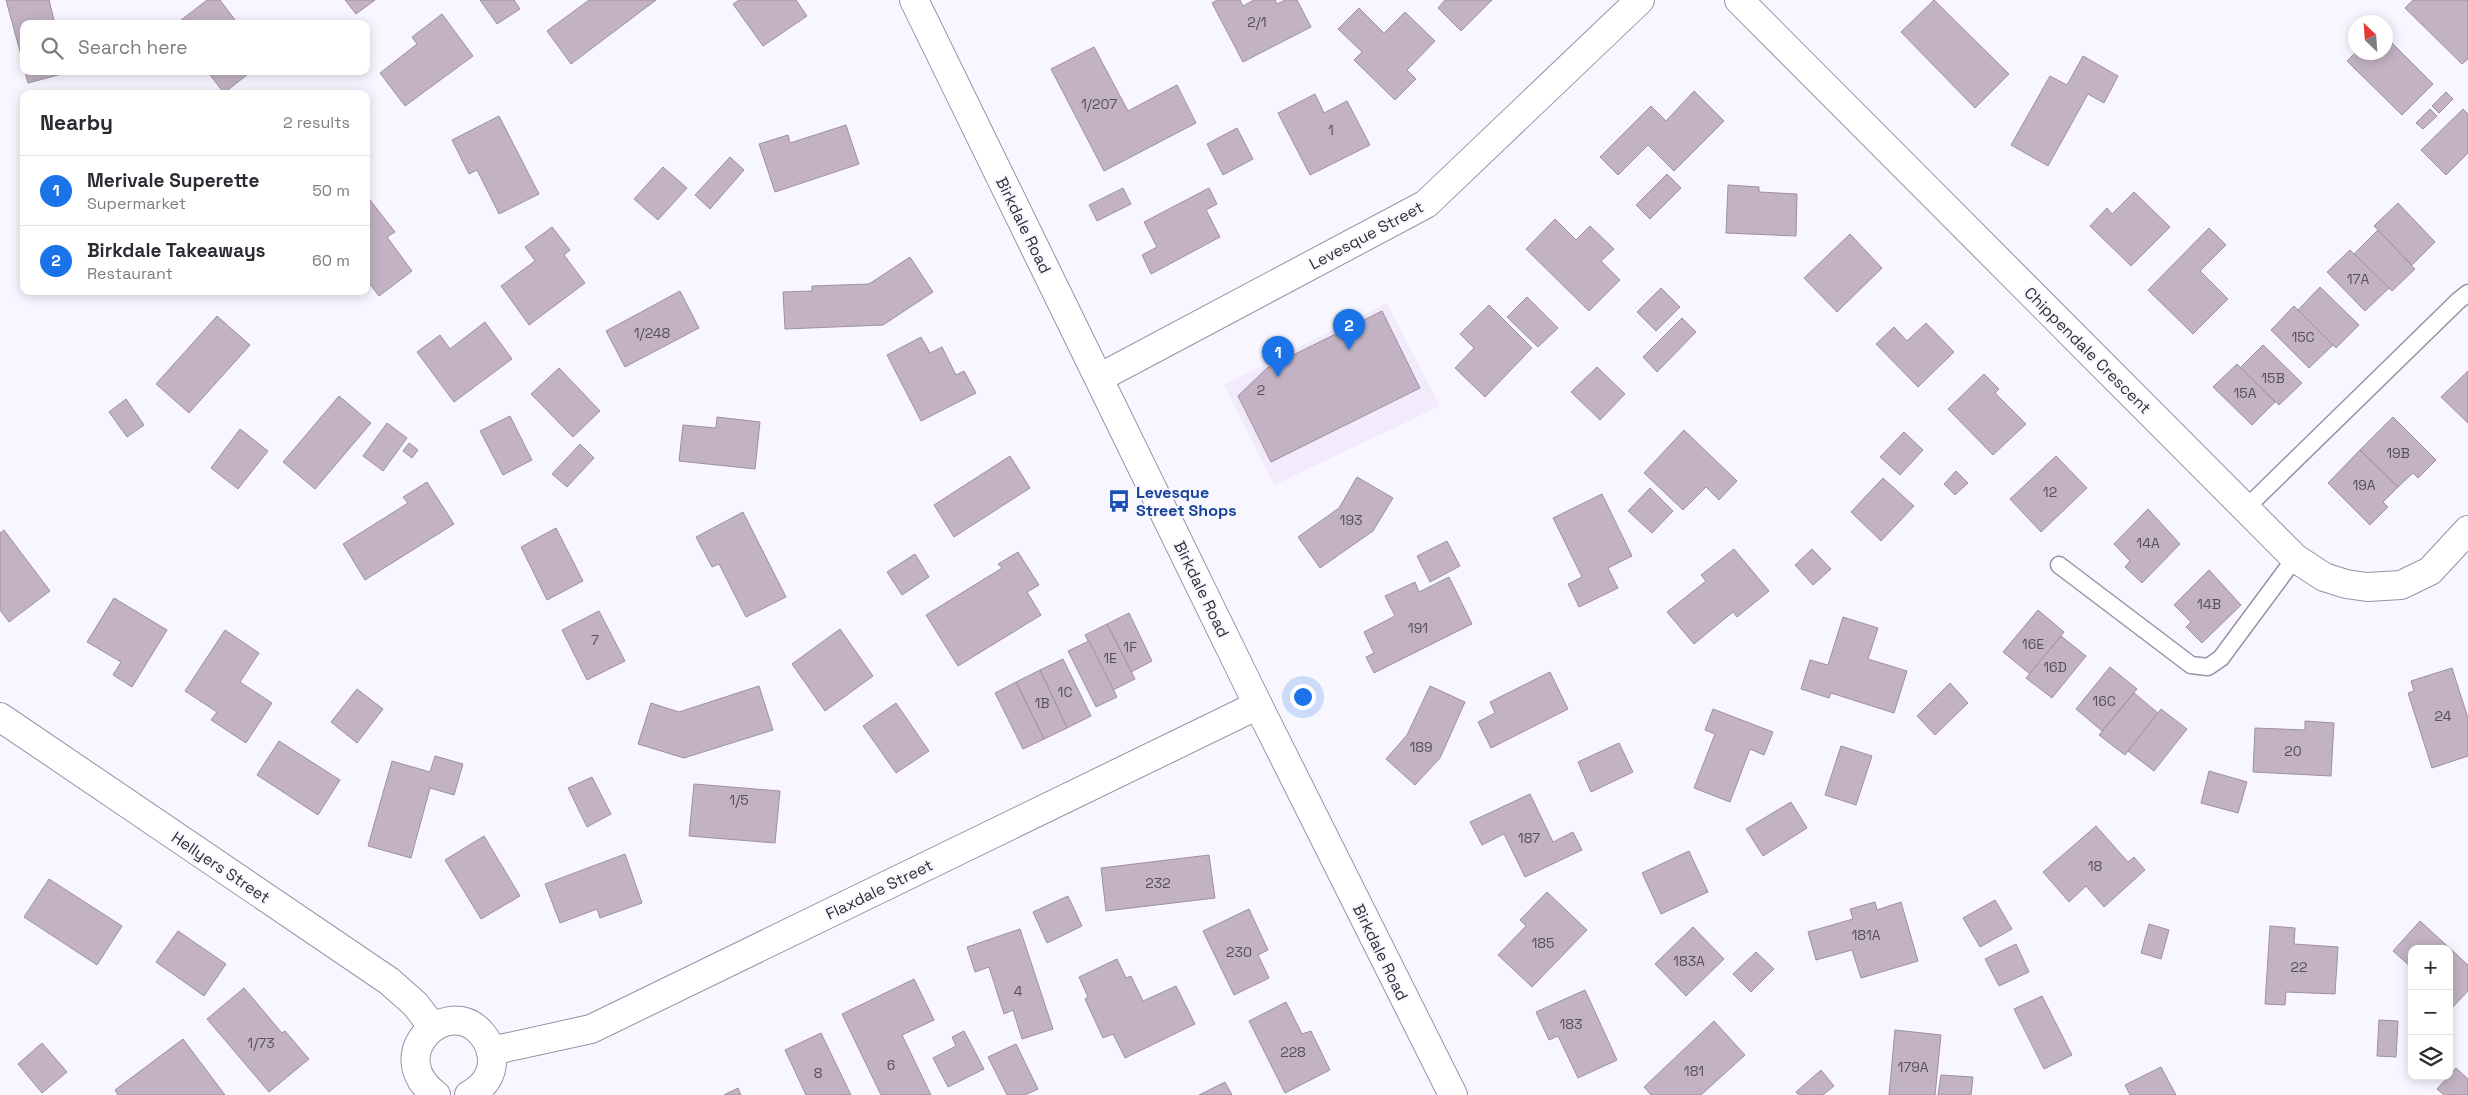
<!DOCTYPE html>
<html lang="en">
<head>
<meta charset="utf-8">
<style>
	:root { --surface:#fff; --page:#f2f2f3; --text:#2b2b33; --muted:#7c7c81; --line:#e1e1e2; --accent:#1a73e8 }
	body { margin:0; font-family:"Space Grotesk",sans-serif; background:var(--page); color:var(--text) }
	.controls { position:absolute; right:15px; bottom:15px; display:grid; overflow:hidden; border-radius:10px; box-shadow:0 2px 12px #0003 }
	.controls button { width:45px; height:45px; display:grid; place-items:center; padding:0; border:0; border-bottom:1px solid var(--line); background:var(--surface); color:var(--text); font:25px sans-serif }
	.compass { position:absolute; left:2348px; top:15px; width:45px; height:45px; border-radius:50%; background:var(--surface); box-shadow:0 2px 12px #0003; rotate:335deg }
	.you { position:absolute; left:1302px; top:696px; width:18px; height:18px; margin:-12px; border:4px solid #fff; border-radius:50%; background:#1a73e8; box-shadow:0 0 0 8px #1a73e833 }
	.badge { display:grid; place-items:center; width:32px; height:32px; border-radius:50%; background:var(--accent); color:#fff; font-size:16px; font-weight:700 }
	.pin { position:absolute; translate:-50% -41px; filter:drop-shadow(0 1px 2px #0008) }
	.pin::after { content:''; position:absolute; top:26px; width:18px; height:15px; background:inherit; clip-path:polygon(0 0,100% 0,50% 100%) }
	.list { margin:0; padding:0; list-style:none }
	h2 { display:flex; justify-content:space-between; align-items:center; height:65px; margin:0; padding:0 20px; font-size:21px }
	h2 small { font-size:16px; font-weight:400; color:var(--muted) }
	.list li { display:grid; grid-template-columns:32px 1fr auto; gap:15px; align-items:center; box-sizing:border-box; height:70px; padding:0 20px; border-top:1px solid var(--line) }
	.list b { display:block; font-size:19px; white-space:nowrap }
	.list p { margin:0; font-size:16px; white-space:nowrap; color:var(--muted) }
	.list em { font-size:16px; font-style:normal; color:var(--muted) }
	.icon { flex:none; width:28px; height:28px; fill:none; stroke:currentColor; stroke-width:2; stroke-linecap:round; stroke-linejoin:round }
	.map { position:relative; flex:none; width:2468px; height:1095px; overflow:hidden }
	.search { position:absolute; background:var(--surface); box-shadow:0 2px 12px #0003; left:20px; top:20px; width:350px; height:55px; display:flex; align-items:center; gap:12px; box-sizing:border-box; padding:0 18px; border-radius:10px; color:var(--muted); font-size:19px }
	.panel { position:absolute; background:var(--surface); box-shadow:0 2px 12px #0003; left:20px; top:90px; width:350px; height:205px; border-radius:10px }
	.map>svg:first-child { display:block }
</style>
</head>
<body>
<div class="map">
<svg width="2468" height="1095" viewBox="0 0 2468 1095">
	<rect width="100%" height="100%" fill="#f8f6fe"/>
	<!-- built -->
	<polygon fill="#f1ebfc" points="1387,303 1440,406 1274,485 1224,385"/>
	<!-- building -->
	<g fill="#c2b2c3" stroke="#9f90a0">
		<polygon points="6,0 49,0 55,24 24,24 24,66"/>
		<polygon points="207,0 220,0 238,24 176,24"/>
		<polygon points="345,0 375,0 356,14"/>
		<polygon points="480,0 514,0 520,9 497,24"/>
		<polygon points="589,0 656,0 571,64 547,31"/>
		<polygon points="739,0 796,0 807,16 763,46 733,4"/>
		<polygon points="1217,0 1240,0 1243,6 1254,0 1275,0 1277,4 1285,0 1297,0 1311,27 1243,62 1212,3"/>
		<polygon points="1445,0 1492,0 1461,31 1438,8"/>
		<polygon points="1934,0 2009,74 1975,108 1901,32"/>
		<polygon points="2413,0 2468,0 2468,59 2462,64 2405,8"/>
		<polygon points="1359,8 1384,33 1405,12 1435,41 1407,70 1416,79 1395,100 1354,60 1362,52 1338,29"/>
		<polygon points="442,14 473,56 405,106 380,73 417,44 412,37"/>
		<polygon points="2386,37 2433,84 2402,115 2347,61 2356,52 2386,52"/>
		<polygon points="1094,47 1128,111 1177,85 1196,123 1104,171 1051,69"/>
		<polygon points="2083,56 2118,76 2104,103 2088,94 2048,166 2011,145 2050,76 2067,85"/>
		<polygon points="25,71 73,71 28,83"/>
		<polygon points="207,71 252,71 224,93"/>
		<polygon points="1694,91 1724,121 1674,171 1648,145 1618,175 1600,157 1651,106 1666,121"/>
		<polygon points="2446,92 2453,99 2439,113 2432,106"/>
		<polygon points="1315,94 1324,113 1347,101 1370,145 1310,175 1278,113"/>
		<polygon points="2430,109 2437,116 2423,129 2416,123"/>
		<polygon points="2463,109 2468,114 2468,153 2446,175 2421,150"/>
		<polygon points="499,116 539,194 499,214 477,170 469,174 452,140"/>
		<polygon points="846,125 859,164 775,192 759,144 788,135 790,143"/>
		<polygon points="1237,128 1253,159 1223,175 1207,144"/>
		<polygon points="730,157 744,170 710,209 695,195"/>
		<polygon points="663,167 687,188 658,220 634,199"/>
		<polygon points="1667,174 1681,188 1650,219 1636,205"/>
		<polygon points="1728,185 1759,187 1759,192 1797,194 1796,236 1726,233"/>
		<polygon points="1123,188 1131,204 1097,221 1089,205"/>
		<polygon points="1209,188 1217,204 1206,210 1220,237 1151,274 1142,255 1157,247 1144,222"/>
		<polygon points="2134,192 2170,227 2131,266 2090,226 2107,208 2112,214"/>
		<polygon points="370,200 395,232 387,237 412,271 379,296 366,279 366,203"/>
		<polygon points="2398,203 2435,242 2412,265 2374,226"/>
		<polygon points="1555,219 1576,240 1590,226 1614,249 1601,261 1620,280 1589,311 1526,249"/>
		<polygon points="552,227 570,250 564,255 585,283 529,325 501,286 535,261 525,247"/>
		<polygon points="2209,228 2226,245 2200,271 2228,299 2193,334 2148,290"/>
		<polygon points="2378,230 2415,269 2392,291 2354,254"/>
		<polygon points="1850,234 1882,268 1837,312 1804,278"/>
		<polygon points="2350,250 2389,288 2365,311 2327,272"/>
		<polygon points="910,257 933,292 883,325 785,329 783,292 812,291 812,286 869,284"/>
		<polygon points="2320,287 2359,325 2336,348 2298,310"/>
		<polygon points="1661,288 1680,307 1656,331 1637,312"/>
		<polygon points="680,291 699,328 625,367 606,331"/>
		<polygon points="1527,297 1558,328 1538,347 1507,317"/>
		<polygon points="1489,305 1532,348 1485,397 1455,368 1474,348 1460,334"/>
		<polygon points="2294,306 2333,345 2309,368 2271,330"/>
		<polygon points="1382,311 1420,388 1271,462 1238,396 1267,368"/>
		<polygon points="217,316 250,345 189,413 156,384"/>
		<polygon points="1682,318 1696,332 1657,372 1643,357"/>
		<polygon points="485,322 512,359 454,402 417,352 440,335 450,349"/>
		<polygon points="1926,323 1954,352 1918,387 1876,344 1894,327 1907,341"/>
		<polygon points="921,337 930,353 942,347 956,375 964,371 976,393 921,421 887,355"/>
		<polygon points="2263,345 2302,383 2279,405 2240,368"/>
		<polygon points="2237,364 2275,402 2252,425 2213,387"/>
		<polygon points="1597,367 1625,394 1600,420 1571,392"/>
		<polygon points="559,368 600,411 573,437 531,394"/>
		<polygon points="2468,371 2468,423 2441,397"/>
		<polygon points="1984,374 1999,389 1995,393 2026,424 1993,455 1948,409"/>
		<polygon points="339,396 371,423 315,489 283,462"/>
		<polygon points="126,399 144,425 127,437 109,412"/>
		<polygon points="510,416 532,460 503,475 480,431"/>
		<polygon points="717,417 760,422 755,469 679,461 683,425 716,428"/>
		<polygon points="2393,417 2436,460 2418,478 2413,473 2398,487 2360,450"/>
		<polygon points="387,423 407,438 383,471 363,456"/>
		<polygon points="240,429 268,451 238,489 211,468"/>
		<polygon points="1684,430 1737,481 1719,500 1706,487 1683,510 1644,473"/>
		<polygon points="1904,432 1923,450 1900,475 1880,457"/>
		<polygon points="409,443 418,450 412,458 403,451"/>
		<polygon points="580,444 594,458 567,487 552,474"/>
		<polygon points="2360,450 2398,487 2383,502 2388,507 2370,525 2328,483"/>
		<polygon points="1010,456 1030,488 954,537 934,505"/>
		<polygon points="2056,456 2087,488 2041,532 2010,499"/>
		<polygon points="1956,471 1968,483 1955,495 1944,484"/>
		<polygon points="1357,477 1393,498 1373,531 1320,568 1298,537 1339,508"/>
		<polygon points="1883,478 1914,506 1881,541 1851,512"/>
		<polygon points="427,482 454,524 365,580 343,544 408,503 403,497"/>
		<polygon points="1650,488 1673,511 1652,533 1628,511"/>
		<polygon points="1602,494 1632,556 1608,568 1618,588 1579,607 1568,584 1582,577 1553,518"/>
		<polygon points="2148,509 2180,544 2142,583 2125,567 2130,561 2114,544"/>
		<polygon points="743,512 786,597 746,617 719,564 712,567 696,537"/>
		<polygon points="556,528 583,581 547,600 521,547"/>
		<polygon points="4,530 50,591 9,622 0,610 0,533"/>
		<polygon points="1447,541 1460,566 1430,582 1417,556"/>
		<polygon points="1734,549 1769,591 1737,617 1733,612 1694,644 1667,612 1706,581 1701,575"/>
		<polygon points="1812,549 1831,569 1813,585 1795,565"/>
		<polygon points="1018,552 1039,585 1027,592 1041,615 958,666 926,615 1002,568 998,564"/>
		<polygon points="915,554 929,577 902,595 887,572"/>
		<polygon points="2209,570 2241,605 2202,643 2186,627 2191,622 2174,605"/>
		<polygon points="1449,577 1472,624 1374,673 1366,657 1374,653 1364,632 1395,616 1385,596 1415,582 1419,592"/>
		<polygon points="114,598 167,630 132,687 113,675 121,662 87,642"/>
		<polygon points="2038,610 2064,632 2030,674 2003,652"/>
		<polygon points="599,611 625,661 587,680 562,630"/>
		<polygon points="1129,613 1152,661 1131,672 1107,624"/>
		<polygon points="1843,617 1878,628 1868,659 1907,671 1894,713 1831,693 1829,698 1801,689 1810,660 1828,665"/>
		<polygon points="1107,624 1135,679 1113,690 1085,635"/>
		<polygon points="840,629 873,676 825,711 792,664"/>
		<polygon points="225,630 259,653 240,682 272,703 246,743 211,720 217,712 185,691"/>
		<polygon points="2061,636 2086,656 2052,698 2026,678"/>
		<polygon points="1089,641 1117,697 1096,707 1068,651"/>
		<polygon points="1063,659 1091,716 1067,728 1040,670"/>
		<polygon points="2110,667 2137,689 2102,731 2076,709"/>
		<polygon points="2452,668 2468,718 2468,756 2432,768 2408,693 2414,691 2411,681"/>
		<polygon points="1040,670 1067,728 1044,739 1016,682"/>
		<polygon points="1550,672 1568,709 1491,748 1478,722 1495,713 1490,702"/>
		<polygon points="1016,682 1044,739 1023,749 995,693"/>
		<polygon points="1950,683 1968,703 1935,735 1917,716"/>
		<polygon points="759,686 773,730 684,758 638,744 651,703 679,712"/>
		<polygon points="1430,686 1465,702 1440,758 1415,785 1386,759 1407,735"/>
		<polygon points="357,689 383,709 357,743 331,722"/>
		<polygon points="2134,693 2158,713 2125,755 2099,735"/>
		<polygon points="896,703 929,751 896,773 863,726"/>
		<polygon points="1713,709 1773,732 1764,755 1750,749 1730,802 1694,788 1715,734 1705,730"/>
		<polygon points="2161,709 2187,729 2154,771 2128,751"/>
		<polygon points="2305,721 2334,723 2331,776 2253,772 2255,728 2305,730"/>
		<polygon points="279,741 340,780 318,815 257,775"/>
		<polygon points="1619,743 1633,772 1591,792 1578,762"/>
		<polygon points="1841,746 1872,756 1856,805 1825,795"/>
		<polygon points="435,756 463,764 454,795 430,788 411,858 368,846 392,761 430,772"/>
		<polygon points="2209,771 2247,782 2238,813 2201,803"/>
		<polygon points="592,777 611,814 587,827 568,788"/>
		<polygon points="694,784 780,791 775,843 689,836"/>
		<polygon points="1530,794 1553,842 1573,832 1582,850 1525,877 1504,834 1482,845 1470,822"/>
		<polygon points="1791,802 1807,828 1763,856 1746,829"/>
		<polygon points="2096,826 2128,862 2134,857 2145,870 2104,907 2086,886 2069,902 2043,872"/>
		<polygon points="484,836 520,896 481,919 445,860"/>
		<polygon points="1689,851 1708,892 1661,914 1642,873"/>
		<polygon points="625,854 642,903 600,918 597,909 560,923 545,884"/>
		<polygon points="1209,855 1215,898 1106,911 1101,868"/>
		<polygon points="49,879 122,926 97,965 24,917"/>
		<polygon points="1547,892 1587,930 1532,987 1498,955 1526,926 1520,920"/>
		<polygon points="1068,896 1082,926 1047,943 1033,912"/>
		<polygon points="1995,900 2012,929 1980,947 1963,918"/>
		<polygon points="1875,902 1877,910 1901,902 1918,961 1861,978 1852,950 1816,960 1808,932 1853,919 1850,909"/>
		<polygon points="1249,909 1268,950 1258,955 1269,978 1234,995 1203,931"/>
		<polygon points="2420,921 2468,965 2468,991 2449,1011 2449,949 2412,949 2412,968 2393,951"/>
		<polygon points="2149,924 2169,930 2161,959 2141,953"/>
		<polygon points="2270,926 2295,928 2294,944 2338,947 2335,994 2286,992 2285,1005 2265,1004"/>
		<polygon points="1693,927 1724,959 1686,996 1655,964"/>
		<polygon points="1020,929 1053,1029 1022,1039 1013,1010 1004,1014 989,967 975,972 967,947"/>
		<polygon points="178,931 226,964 204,996 156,962"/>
		<polygon points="2016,944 2029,972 1999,986 1985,959"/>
		<polygon points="1756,952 1774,969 1751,992 1733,974"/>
		<polygon points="1117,959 1126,978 1131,976 1143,1001 1176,986 1195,1024 1125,1058 1113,1034 1103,1038 1085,999 1088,997 1079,977"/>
		<polygon points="914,979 934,1020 902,1035 931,1095 881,1095 842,1014"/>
		<polygon points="244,988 282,1033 285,1031 309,1059 269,1092 207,1019"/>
		<polygon points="1585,990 1617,1060 1578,1078 1558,1036 1549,1040 1536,1012"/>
		<polygon points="2042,996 2072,1055 2044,1069 2014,1009"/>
		<polygon points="1286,1002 1302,1034 1311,1031 1330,1070 1285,1093 1249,1021"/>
		<polygon points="2379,1020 2398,1021 2396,1057 2377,1056"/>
		<polygon points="1714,1021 1745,1055 1701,1095 1651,1095 1644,1087"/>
		<polygon points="1895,1030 1941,1035 1935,1095 1889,1095"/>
		<polygon points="964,1031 984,1069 948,1087 933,1058 956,1046 952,1037"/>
		<polygon points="821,1033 851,1095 806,1095 785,1050"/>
		<polygon points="183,1039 225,1095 118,1095 115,1090"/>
		<polygon points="42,1043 67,1072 42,1093 18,1064"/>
		<polygon points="1016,1044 1038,1089 1025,1095 1007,1095 988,1057"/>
		<polygon points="2161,1067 2176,1095 2130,1095 2125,1085"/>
		<polygon points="2456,1068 2468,1079 2468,1095 2444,1095 2437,1089"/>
		<polygon points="1821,1070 1834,1086 1823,1095 1799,1095 1796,1092"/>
		<polygon points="1941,1075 1973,1077 1971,1095 1938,1095"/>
		<polygon points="1225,1082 1232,1095 1199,1095"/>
		<polygon points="738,1088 741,1095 724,1095"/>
	</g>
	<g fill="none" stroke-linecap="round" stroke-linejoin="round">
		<defs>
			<g id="service">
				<polyline points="2246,508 2458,301 2468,293"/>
				<polyline points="2059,565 2191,665 2208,667 2221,658 2295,558"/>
			</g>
			<g id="minor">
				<polyline points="1739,0 2295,558 2324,577 2346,584 2367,587 2401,585 2430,571 2468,530"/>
				<polyline points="1099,378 1426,204 1640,0"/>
				<polyline points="0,717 389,981 415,1004 433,1027"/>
				<polyline points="491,1051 591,1029 1258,705"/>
				<path d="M 436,1095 C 382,1055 448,993 482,1034 C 488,1041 491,1048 492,1058 C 493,1075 484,1087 469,1095"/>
			</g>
			<polyline id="secondary" points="914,0 1258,705 1453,1095"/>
		</defs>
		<!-- service casing -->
		<use href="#service" stroke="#9892a5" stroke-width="19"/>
		<!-- minor casing -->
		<use href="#minor" stroke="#9892a5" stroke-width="30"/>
		<!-- secondary casing -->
		<use href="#secondary" stroke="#9892a5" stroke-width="30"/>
		<!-- service -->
		<use href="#service" stroke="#fff" stroke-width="16"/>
		<!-- minor -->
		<use href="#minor" stroke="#fff" stroke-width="28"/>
		<!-- secondary -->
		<use href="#secondary" stroke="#fff" stroke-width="28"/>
	</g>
	<!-- icons -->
	<defs>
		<symbol id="bus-bare" viewBox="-9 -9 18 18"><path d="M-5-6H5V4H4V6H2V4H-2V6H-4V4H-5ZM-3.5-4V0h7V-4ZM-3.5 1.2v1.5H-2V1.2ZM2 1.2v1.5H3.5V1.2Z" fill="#1a4fb4" stroke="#f8f6fe" stroke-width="2.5" paint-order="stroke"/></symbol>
	</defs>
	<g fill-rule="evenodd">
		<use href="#bus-bare" x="1103" y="485" width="32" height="32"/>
	</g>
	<g text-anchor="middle" stroke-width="4" stroke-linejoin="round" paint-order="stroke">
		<!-- number labels -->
		<g font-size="14" fill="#56505a">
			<text x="1257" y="27">2/1</text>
			<text x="1099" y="109">1/207</text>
			<text x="1331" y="135">1</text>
			<text x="2358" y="284">17A</text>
			<text x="652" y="338">1/248</text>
			<text x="2303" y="342">15C</text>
			<text x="2273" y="383">15B</text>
			<text x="1261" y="395">2</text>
			<text x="2245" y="398">15A</text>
			<text x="2398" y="458">19B</text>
			<text x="2364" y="490">19A</text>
			<text x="2050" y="497">12</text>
			<text x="1351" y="525">193</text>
			<text x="2148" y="548">14A</text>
			<text x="2209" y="609">14B</text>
			<text x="1418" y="633">191</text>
			<text x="595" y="645">7</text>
			<text x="2033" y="649">16E</text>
			<text x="1130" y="652">1F</text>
			<text x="1110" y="663">1E</text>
			<text x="2055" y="672">16D</text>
			<text x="1065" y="697">1C</text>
			<text x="2104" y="706">16C</text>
			<text x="1042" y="708">1B</text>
			<text x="2443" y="721">24</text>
			<text x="1421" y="752">189</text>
			<text x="2293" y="756">20</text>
			<text x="739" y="805">1/5</text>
			<text x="1529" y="843">187</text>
			<text x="2095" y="871">18</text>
			<text x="1158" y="888">232</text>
			<text x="1866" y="940">181A</text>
			<text x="1543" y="948">185</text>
			<text x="1239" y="957">230</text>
			<text x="1689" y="966">183A</text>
			<text x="2299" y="972">22</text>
			<text x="1018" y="996">4</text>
			<text x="1571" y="1029">183</text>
			<text x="261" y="1048">1/73</text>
			<text x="1293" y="1057">228</text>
			<text x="891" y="1070">6</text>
			<text x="1913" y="1072">179A</text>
			<text x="1694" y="1076">181</text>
			<text x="818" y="1078">8</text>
		</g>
		<!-- street labels -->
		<g font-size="16" fill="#322f37" stroke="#f8f6fe">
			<text transform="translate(1024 225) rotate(64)" y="6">Birkdale Road</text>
			<text transform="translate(1366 235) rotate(-28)" y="6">Levesque Street</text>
			<text transform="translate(2088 350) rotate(45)" y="6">Chippendale Crescent</text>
			<text transform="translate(1202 589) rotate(64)" y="6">Birkdale Road</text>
			<text transform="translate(221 867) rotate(34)" y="6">Hellyers Street</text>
			<text transform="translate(879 889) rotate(-26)" y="6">Flaxdale Street</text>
			<text transform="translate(1381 952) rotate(64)" y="6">Birkdale Road</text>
		</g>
		<!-- transit labels -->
		<g font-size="16" font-weight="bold" fill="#164399" stroke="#f8f6fe" text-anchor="start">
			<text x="1136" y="498">Levesque<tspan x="1136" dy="18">Street Shops</tspan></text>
		</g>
	</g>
</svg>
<div class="controls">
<button>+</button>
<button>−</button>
<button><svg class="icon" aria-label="layers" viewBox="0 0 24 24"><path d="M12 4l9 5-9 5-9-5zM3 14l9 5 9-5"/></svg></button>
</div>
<svg class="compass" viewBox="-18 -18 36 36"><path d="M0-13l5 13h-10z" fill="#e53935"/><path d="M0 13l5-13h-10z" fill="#7c7c81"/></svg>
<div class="you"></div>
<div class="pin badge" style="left:1278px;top:377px">1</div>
<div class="pin badge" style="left:1349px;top:350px">2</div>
<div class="search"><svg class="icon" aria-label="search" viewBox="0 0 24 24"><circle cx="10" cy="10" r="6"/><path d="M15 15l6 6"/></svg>Search here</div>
<section class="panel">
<h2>Nearby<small>2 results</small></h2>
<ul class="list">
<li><span class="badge">1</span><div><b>Merivale Superette</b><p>Supermarket</p></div><em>50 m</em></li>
<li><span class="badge">2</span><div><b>Birkdale Takeaways</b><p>Restaurant</p></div><em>60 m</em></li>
</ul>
</section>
</div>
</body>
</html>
